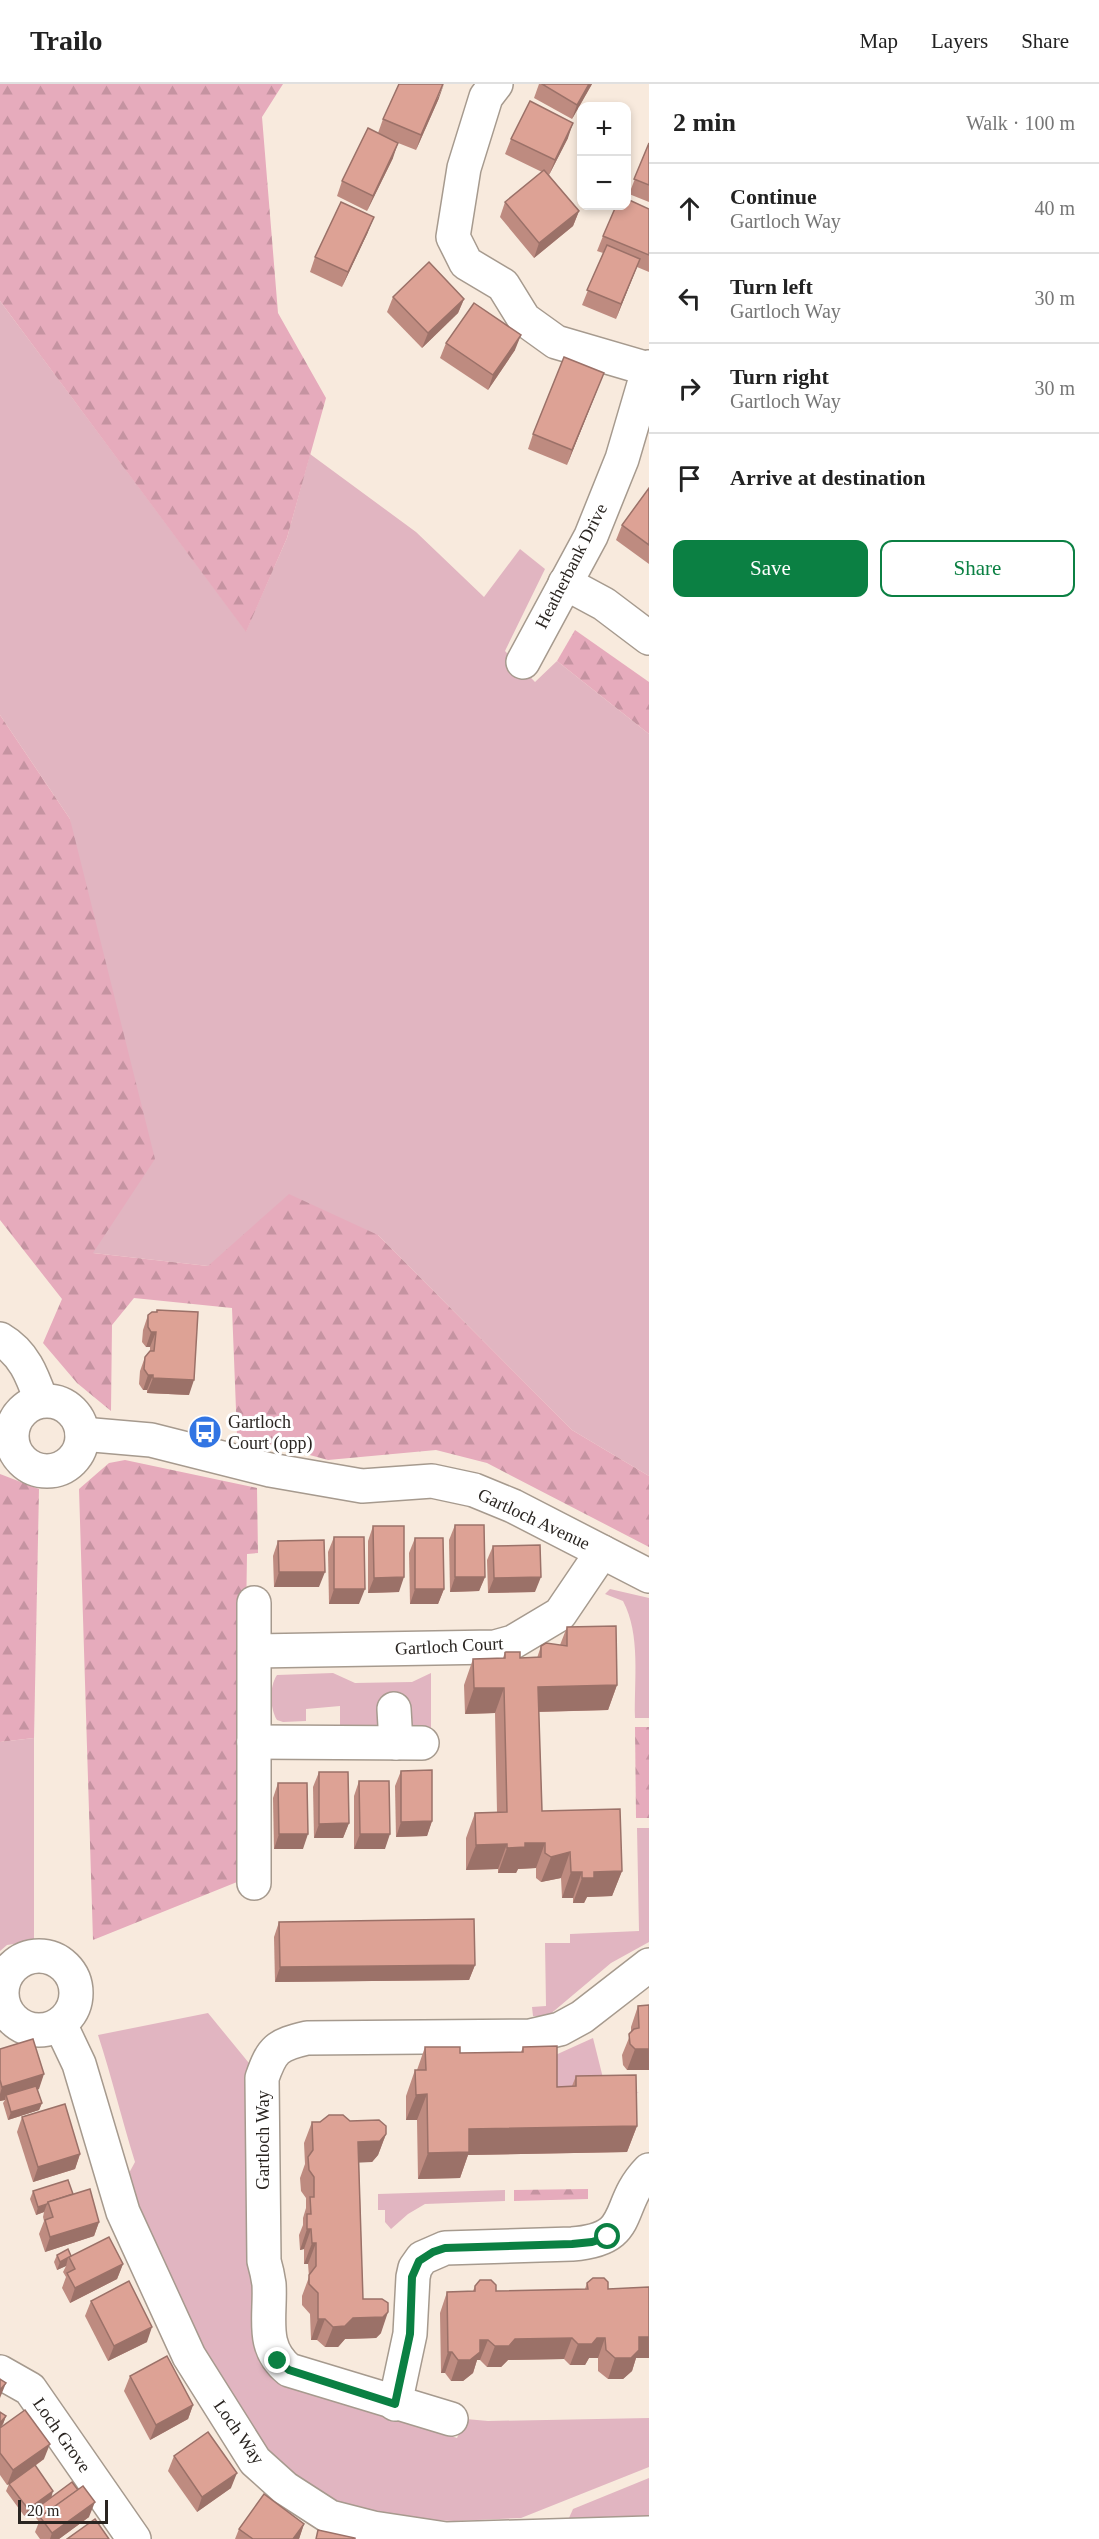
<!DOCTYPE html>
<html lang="en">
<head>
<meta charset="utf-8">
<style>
	:root { --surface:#fff; --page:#f6f6f6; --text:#222; --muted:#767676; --line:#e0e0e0; --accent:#0b8043 }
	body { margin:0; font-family:"Times New Roman",serif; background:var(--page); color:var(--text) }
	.controls { position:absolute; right:18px; top:18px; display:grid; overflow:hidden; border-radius:12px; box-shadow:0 3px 9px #0003 }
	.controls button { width:54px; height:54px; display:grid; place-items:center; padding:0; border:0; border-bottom:2px solid var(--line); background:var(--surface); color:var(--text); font:30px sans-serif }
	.scale { position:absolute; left:18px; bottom:15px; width:90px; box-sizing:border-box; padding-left:6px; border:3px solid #2a2521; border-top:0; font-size:16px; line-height:21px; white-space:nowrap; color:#2a2521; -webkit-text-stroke:4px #fff; paint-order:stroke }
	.stop { position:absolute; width:18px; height:18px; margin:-14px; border:4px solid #0b8043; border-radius:50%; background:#fff }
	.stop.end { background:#0b8043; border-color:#fff; box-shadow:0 2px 6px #0008 }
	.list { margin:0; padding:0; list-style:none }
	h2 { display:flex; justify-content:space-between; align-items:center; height:78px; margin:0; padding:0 24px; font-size:26px }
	h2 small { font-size:20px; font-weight:400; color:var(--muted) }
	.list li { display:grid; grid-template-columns:39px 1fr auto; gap:18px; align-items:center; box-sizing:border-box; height:90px; padding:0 24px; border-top:2px solid var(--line) }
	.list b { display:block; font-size:22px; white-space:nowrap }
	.list p { margin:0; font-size:20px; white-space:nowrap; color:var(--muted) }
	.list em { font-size:20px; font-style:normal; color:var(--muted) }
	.actions { display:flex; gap:12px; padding:18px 24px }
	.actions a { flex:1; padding:14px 0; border:2px solid var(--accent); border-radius:12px; text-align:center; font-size:21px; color:var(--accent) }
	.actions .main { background:var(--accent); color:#fff }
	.icon { flex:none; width:33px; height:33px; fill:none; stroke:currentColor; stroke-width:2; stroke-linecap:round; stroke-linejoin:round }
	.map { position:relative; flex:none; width:649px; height:2455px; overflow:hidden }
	header { display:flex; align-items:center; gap:36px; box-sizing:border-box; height:84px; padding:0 30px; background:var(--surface); border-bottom:2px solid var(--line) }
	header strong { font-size:28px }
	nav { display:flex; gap:33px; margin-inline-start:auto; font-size:21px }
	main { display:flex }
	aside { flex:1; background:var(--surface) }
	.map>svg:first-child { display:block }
</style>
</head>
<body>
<header>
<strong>Trailo</strong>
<nav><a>Map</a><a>Layers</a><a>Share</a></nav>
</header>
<main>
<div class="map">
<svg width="649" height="2455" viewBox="0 0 649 2455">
	<defs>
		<pattern id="forest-firs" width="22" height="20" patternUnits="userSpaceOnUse" patternTransform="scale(1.5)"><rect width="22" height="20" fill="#e6abbc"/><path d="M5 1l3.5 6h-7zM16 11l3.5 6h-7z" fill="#c593a1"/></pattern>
	</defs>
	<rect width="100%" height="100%" fill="#f8eadd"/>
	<!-- grass -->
	<g fill="#e1b5c1">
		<polygon points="0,217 246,547 287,454 310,370 416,448 484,513 520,465 545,485 505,567 535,598 557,577 649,650 649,1392 572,1346 378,1151 208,1182 93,1169 70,735 0,631"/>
		<path d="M 610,1505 L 649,1514 L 649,1634 L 635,1634 C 634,1596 641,1551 623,1517 L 605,1510 Z"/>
		<path d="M 333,1589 L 355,1599 L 412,1598 L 431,1589 L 431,1672 L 378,1644 L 340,1646 L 340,1622 L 306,1625 L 306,1637 L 283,1638 L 277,1636 C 270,1624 269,1603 277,1591 Z"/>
		<polygon points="34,1654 34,1857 7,1861 0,1867 0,1658"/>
		<polygon points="637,1744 649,1744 649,1858 611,1879 548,1932 533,1932 532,1923 546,1922 545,1859 570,1859 570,1850 639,1847"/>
		<path d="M 208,1929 L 253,1984 L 282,2297 L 457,2354 L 466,2335 L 488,2337 L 649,2334 L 649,2383 L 521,2434 L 454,2437 L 373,2433 L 335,2419 L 276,2378 L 234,2322 L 164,2188 L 128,2091 L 135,2078 C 122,2036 112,1994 98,1951 Z"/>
		<polygon points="593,1954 604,1998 639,2009 554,2011 551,1973"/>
		<polygon points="505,2106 505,2117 425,2120 408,2130 391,2145 385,2138 385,2126 378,2126 378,2110"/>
		<polygon points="649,2394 649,2433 569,2434 573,2425"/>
	</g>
	<!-- forest -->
	<g fill="url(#forest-firs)">
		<polygon points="0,0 283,0 262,33 278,229 326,314 287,454 246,548 0,217"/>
		<polygon points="575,546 649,598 649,650 557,577"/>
		<polygon points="0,631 70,735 155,1075 93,1169 208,1182 289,1110 378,1151 572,1346 649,1392 649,1463 487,1379 436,1366 328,1376 237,1351 232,1224 134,1214 112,1241 111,1327 77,1299 43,1259 62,1215 0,1136"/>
		<polygon points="125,1376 257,1404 258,1469 247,1470 242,1796 93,1856 79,1405 109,1379"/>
		<polygon points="0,1390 39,1405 34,1654 0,1658"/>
		<polygon points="635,1643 649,1643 649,1734 636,1734"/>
		<polygon points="588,2105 588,2115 514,2117 514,2106"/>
	</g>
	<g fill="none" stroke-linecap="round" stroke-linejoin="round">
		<defs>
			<g id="minor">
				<polyline points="496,0 486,13 464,84 453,153 466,179 503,201 524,235 556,258 648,285"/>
				<polyline points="565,499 604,520 649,554"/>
				<polyline points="523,578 591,452 622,375 649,283"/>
				<path d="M 0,1255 C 24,1269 32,1291 41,1316"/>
				<circle cx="47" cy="1352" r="35"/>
				<polyline points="82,1350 151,1356 270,1386 362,1402 432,1397 474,1406 513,1422 649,1492"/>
				<polyline points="254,1519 254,1799"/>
				<polyline points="255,1567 495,1563 513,1558 560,1530 602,1468"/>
				<polyline points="394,1625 396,1659"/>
				<polyline points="254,1658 422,1659"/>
				<circle cx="39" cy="1909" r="37"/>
				<polyline points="60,1940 79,1980 123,2128 189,2272 255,2377 285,2404 330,2433 373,2444 446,2455 649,2449"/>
				<polyline points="0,2288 30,2305 134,2455"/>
				<path d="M 395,2320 L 410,2250 L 413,2193 L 415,2184 L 422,2174 L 445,2164 L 572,2160 C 637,2155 613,2123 649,2086"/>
				<path d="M 451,2335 L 289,2286 C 260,2263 271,2233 269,2200 C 268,2193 266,2184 264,2177 L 262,1994 C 272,1965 277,1961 307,1954 L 530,1952 L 560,1945 L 582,1933 L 649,1881"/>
			</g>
		</defs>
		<!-- minor casing -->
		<use href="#minor" stroke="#a69a8e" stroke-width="36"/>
		<!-- minor -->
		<use href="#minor" stroke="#fff" stroke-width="33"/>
	</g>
	<!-- wall -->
	<g fill="#be8b80">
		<polygon points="539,0 592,0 572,35 534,14"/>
		<polygon points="439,14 416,66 393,57 393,74 367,127 337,112 342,97 378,49 383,35"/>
		<polygon points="568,54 549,91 579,127 573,142 534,174 500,133 505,118 542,88 505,70 511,55"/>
		<polygon points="649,59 649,118 629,110"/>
		<polygon points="649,125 649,188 637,183 616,235 582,221 603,169 597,167 603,152"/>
		<polygon points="368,148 342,203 310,188 315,173"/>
		<polygon points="393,213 464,215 458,229 422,264 387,228"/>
		<polygon points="446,259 515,266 488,306 440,274"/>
		<polygon points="598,304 567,381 528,365 533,350"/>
		<polygon points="649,404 649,480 616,456 622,441"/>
		<polygon points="157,1226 189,1311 147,1309 147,1306 143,1306 139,1300 140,1287 145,1273 150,1267 150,1263 146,1263 142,1258 143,1246 148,1231 156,1228"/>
		<polygon points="455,1441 485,1493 479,1507 450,1508 449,1456"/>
		<polygon points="373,1442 399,1508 368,1509 368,1457"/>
		<polygon points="334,1453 359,1520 329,1520 328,1468"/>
		<polygon points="415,1454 444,1505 438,1520 410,1520 409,1469"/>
		<polygon points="278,1457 319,1503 274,1503 273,1472"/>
		<polygon points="493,1462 535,1508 488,1509 487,1476"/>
		<polygon points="567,1543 617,1601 608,1626 539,1628 542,1727 622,1787 612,1812 587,1813 584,1819 573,1819 573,1814 562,1814 561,1794 541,1798 536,1794 536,1784 518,1785 516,1789 498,1789 498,1785 466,1786 466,1754 475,1729 497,1728 495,1629 465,1630 464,1601 473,1575 503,1574 505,1568 520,1574 537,1574 541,1562 560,1561"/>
		<polygon points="401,1687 432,1737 427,1752 396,1753 395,1702"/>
		<polygon points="319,1688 349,1739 343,1754 314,1754 313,1703"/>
		<polygon points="359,1697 385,1765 354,1765 354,1712"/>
		<polygon points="278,1699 303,1765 274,1765 273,1714"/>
		<polygon points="279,1838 475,1881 469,1896 275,1898 274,1853"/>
		<polygon points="649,1921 649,1986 627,1986 623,1981 622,1971 631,1949 631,1943 638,1922"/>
		<polygon points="425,1963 460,1969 521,1968 523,1963 557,2003 572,2002 576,1992 637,2042 627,2068 468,2071 460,2094 418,2095 417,2036 406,2036 406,2012 415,1986 417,1986"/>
		<polygon points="0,1965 39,2005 37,2006 42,2019 39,2026 8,2036 3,2019 5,2016 0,2017"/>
		<polygon points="22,2033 80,2070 75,2085 33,2098 17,2048"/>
		<polygon points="350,2037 386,2050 378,2071 372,2078 359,2078 363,2215 381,2249 376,2254 345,2255 338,2263 325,2263 317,2256 311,2256 310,2230 302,2221 302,2212 309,2193 308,2180 304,2180 304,2165 300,2166 299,2151 303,2141 303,2134 306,2124 306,2114 301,2107 300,2094 305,2080 304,2059 312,2038"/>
		<polygon points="33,2107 73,2110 99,2138 94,2152 45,2168 39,2150 44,2137 43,2133 44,2128 36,2131 30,2115"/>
		<polygon points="57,2171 71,2172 123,2180 117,2195 70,2219 62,2204 66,2193 63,2188 66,2182 57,2186 54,2178"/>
		<polygon points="587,2199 608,2205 649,2203 649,2274 636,2274 632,2287 623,2295 608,2295 598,2287 598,2274 589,2274 585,2281 570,2281 564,2275 508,2276 501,2283 487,2283 480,2276 477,2276 473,2289 463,2297 451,2297 445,2289 441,2289 440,2229 447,2208 473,2207 475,2202 496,2207 585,2205"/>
		<polygon points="91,2217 147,2258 108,2277 85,2232"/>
		<polygon points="130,2292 193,2321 188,2335 150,2356 124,2307"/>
		<polygon points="0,2328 6,2332 3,2340 0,2343 44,2375 35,2382 51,2413 89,2433 59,2455 40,2455 35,2448 39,2438 34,2431 36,2425 25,2433 6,2407 9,2400 7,2401 0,2391"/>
		<polygon points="174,2372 231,2404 197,2428 168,2387"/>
		<polygon points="304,2440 299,2455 235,2455 239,2445"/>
	</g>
	<!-- shaded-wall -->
	<g fill="#9b7168">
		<polygon points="444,0 439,14 416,66 421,51"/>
		<polygon points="589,0 592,0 572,35 577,21"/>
		<polygon points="573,39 568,54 549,91 555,76"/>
		<polygon points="398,59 393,74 367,127 373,112"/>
		<polygon points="579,127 573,142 534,174 539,159"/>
		<polygon points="374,133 368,148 342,203 348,188"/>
		<polygon points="640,175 616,235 621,220"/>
		<polygon points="464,215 458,229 422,264 428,249"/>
		<polygon points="521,251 515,266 488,306 493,291"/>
		<polygon points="604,289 598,304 567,381 572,366"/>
		<polygon points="151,1248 156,1248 150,1263 146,1263"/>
		<polygon points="148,1291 153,1291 147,1306 143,1306"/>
		<polygon points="153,1294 194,1296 189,1311 147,1309"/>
		<polygon points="279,1488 325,1488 319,1503 274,1503"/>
		<polygon points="404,1493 399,1508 368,1509 374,1494"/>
		<polygon points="455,1493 485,1493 479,1507 450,1508"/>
		<polygon points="541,1493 535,1508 488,1509 494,1494"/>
		<polygon points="334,1505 365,1505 359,1520 329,1520"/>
		<polygon points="415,1505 444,1505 438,1520 410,1520"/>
		<polygon points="617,1601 608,1626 529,1628 538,1603"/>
		<polygon points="474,1604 504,1604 495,1629 465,1630"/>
		<polygon points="432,1737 427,1752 396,1753 401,1738"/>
		<polygon points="349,1739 343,1754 314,1754 319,1740"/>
		<polygon points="279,1750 308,1750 303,1765 274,1765"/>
		<polygon points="360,1750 390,1750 385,1765 354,1765"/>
		<polygon points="525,1759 545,1759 536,1784 518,1785 516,1789 498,1789 507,1764"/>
		<polygon points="507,1760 498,1785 466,1786 476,1761"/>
		<polygon points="570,1768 561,1794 541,1798 551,1773"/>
		<polygon points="622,1787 612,1812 587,1813 584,1819 573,1819 582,1794 594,1788"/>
		<polygon points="571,1788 582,1788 573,1814 562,1814"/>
		<polygon points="475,1881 469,1896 275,1898 280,1883"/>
		<polygon points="635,1965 649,1965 649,1986 627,1986"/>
		<polygon points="44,1990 39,2005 7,2015 6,2011 5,2016 0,2017 0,2010 2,2003"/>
		<polygon points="427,2010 417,2036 406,2036 416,2011"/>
		<polygon points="42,2019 39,2026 8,2036 11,2028"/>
		<polygon points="637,2042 627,2068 468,2071 460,2094 418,2095 428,2069 469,2045"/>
		<polygon points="386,2050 378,2071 372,2078 351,2079 358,2058"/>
		<polygon points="80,2070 75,2085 33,2098 38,2083"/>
		<polygon points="47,2120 44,2128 36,2131 38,2123"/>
		<polygon points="99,2138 94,2152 45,2168 50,2153"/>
		<polygon points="307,2145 311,2145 304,2165 300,2166"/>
		<polygon points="312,2159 316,2159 308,2180 304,2180"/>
		<polygon points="68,2174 66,2182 57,2186 60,2178"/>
		<polygon points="123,2180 117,2195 70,2219 75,2204"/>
		<polygon points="388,2228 381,2249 376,2254 345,2255 338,2263 325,2263 333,2243 353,2234"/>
		<polygon points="318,2235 325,2235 317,2256 311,2256"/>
		<polygon points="152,2243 147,2258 108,2277 114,2262"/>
		<polygon points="639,2253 649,2253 649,2274 636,2274 632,2287 623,2295 608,2295 615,2274"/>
		<polygon points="572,2254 564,2275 508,2276 501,2283 487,2283 495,2262 515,2255"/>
		<polygon points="597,2254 605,2254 598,2274 589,2274 585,2281 570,2281 578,2260"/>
		<polygon points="480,2256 488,2256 480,2276 477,2276 473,2289 463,2297 451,2297 458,2276"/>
		<polygon points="448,2268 452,2268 445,2289 441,2289"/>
		<polygon points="6,2299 0,2314 0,2315 0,2306"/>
		<polygon points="193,2321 188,2335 150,2356 156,2341"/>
		<polygon points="6,2332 3,2340 0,2344 0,2339"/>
		<polygon points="50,2360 44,2375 7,2401 13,2386"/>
		<polygon points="237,2389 231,2404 197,2428 202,2413"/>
		<polygon points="53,2407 51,2415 25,2433 28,2425"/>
		<polygon points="95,2418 89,2433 59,2455 50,2455 52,2449"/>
		<polygon points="304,2440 299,2455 293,2455"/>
	</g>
	<!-- building -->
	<g fill="#dda295" stroke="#9b7168" stroke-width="1.5">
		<polygon points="399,0 443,0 421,51 383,35"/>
		<polygon points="542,0 589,0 577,21"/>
		<polygon points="530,17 573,39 555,76 511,55"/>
		<polygon points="368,44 398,59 373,112 342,97"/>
		<polygon points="649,59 649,101 634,95"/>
		<polygon points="544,86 579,127 539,159 505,118"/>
		<polygon points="627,115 649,125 649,171 603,152 616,122 627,122"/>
		<polygon points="341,118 374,133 348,188 315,173"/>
		<polygon points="607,161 640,175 621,220 587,206"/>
		<polygon points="429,178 464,215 428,249 393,213"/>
		<polygon points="474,219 521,251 493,291 446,259"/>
		<polygon points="564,273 604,289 572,366 533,350"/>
		<polygon points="649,404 649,461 622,441"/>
		<polygon points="157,1226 198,1228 194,1296 153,1294 153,1291 148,1291 144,1285 145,1273 150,1267 154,1267 156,1248 151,1248 148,1243 148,1231 152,1228 157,1228"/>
		<polygon points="455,1441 484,1441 485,1493 455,1493"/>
		<polygon points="373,1442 404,1442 404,1493 374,1494"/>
		<polygon points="334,1453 364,1453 365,1505 334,1505"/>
		<polygon points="415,1454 443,1454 444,1505 415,1505"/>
		<polygon points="324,1456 325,1488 279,1488 278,1457"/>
		<polygon points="540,1461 541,1493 494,1494 493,1462"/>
		<polygon points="616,1542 617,1601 538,1603 542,1727 620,1725 622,1787 594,1788 594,1794 582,1794 582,1788 571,1788 570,1768 551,1773 545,1769 545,1759 525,1759 525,1763 507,1764 507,1760 476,1761 475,1729 507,1728 504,1604 474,1604 473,1575 505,1574 505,1568 520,1568 520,1574 541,1573 541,1562 546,1559 567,1562 567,1543"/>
		<polygon points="432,1686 432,1737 401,1738 401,1687"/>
		<polygon points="319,1688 348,1688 349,1739 319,1740"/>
		<polygon points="359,1697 389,1697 390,1750 360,1750"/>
		<polygon points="278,1699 307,1699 308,1750 279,1750"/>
		<polygon points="474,1835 475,1881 280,1883 279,1838"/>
		<polygon points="649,1921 649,1965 635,1965 630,1960 629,1950 634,1945 639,1944 638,1922"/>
		<polygon points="33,1955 44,1990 2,2003 0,1996 0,1965"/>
		<polygon points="557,1962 557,2003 576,2002 576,1992 636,1991 637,2042 469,2045 469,2068 428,2069 427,2010 416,2011 415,1986 426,1986 425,1963 460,1963 460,1969 523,1968 523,1963"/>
		<polygon points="36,2002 42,2019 11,2028 6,2011"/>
		<polygon points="65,2020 80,2070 38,2083 22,2033"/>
		<polygon points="329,2031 343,2031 350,2037 379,2036 386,2042 386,2050 380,2057 358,2058 363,2215 382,2215 388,2219 388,2228 383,2233 353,2234 345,2242 333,2243 325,2235 318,2235 318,2209 309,2200 309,2191 316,2182 316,2159 312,2159 311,2145 307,2145 307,2130 311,2130 310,2113 314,2113 314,2093 309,2086 308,2073 313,2066 312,2038 320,2038"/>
		<polygon points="68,2096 73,2110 48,2118 47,2120 38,2123 33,2107"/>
		<polygon points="90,2105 99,2138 50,2153 45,2136 53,2133 48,2118"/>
		<polygon points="109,2153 123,2180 75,2204 67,2189 75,2185 69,2173"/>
		<polygon points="68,2165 71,2172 60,2178 57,2171"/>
		<polygon points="593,2194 604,2194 608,2198 608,2205 649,2203 649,2253 639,2253 639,2266 631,2274 615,2274 606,2266 605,2254 597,2254 592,2260 578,2260 572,2254 515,2255 509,2262 495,2262 488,2256 480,2256 480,2268 470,2276 458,2276 452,2268 448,2268 447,2208 475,2207 475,2202 480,2196 491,2196 496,2201 496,2207 588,2205 587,2199"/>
		<polygon points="129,2197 152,2243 114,2262 91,2217"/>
		<polygon points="167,2272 193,2321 156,2341 130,2292"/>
		<polygon points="0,2295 6,2299 0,2306"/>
		<polygon points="25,2326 50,2360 13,2386 0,2369 0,2344"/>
		<polygon points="0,2328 6,2332 0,2339"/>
		<polygon points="208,2348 237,2389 202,2413 174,2372"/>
		<polygon points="35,2381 53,2407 28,2425 9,2400"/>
		<polygon points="72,2398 78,2406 42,2432 37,2424"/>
		<polygon points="83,2402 95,2418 52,2449 40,2433"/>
		<polygon points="264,2410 304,2440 293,2455 253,2455 239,2445"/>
		<polygon points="95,2435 109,2455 67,2455"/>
		<polygon points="318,2446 355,2454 355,2455 316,2455"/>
	</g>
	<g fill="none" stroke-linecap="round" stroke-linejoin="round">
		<!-- route -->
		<polyline stroke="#0b8043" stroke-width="8" points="278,2277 289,2286 395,2320 410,2250 412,2193 419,2177 433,2168 445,2164 572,2160 592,2158 608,2153"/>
	</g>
	<!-- icons -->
	<defs>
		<symbol id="bus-disc" viewBox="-11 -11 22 22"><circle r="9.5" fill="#3275e3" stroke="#fff"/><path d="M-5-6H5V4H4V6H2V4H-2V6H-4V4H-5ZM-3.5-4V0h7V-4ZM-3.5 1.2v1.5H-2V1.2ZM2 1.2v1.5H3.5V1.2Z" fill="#fff"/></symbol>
	</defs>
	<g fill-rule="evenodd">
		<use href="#bus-disc" x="186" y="1329" width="38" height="38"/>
	</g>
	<g text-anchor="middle" stroke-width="6" stroke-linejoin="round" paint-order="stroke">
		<!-- street labels -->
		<g font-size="18" fill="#2a2521" stroke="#fff">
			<text transform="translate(571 482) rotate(-63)" y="6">Heatherbank Drive</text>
			<text transform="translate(534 1435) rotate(25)" y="6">Gartloch Avenue</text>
			<text transform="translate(449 1562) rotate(-3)" y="6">Gartloch Court</text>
			<text transform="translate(263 2056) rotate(-90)" y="6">Gartloch Way</text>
			<text transform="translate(239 2348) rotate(55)" y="6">Loch Way</text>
			<text transform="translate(62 2351) rotate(55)" y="6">Loch Grove</text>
		</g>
		<!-- poi labels -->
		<g font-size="18" fill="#2a2521" stroke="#fff" text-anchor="start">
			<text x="228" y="1344">Gartloch<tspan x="228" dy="21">Court (opp)</tspan></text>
		</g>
	</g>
</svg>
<div class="controls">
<button>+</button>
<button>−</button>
</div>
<div class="scale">20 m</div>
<div class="stop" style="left:608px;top:2153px"></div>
<div class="stop end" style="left:278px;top:2277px"></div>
</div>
<aside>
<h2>2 min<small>Walk · 100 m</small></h2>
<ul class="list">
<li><svg class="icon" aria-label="ahead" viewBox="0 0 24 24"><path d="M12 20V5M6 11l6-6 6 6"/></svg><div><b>Continue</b><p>Gartloch Way</p></div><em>40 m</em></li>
<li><svg class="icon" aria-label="left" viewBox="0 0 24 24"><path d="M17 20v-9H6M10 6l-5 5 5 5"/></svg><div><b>Turn left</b><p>Gartloch Way</p></div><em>30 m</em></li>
<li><svg class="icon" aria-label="right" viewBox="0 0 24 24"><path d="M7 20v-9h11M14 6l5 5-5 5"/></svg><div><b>Turn right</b><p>Gartloch Way</p></div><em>30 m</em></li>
<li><svg class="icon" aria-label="arrive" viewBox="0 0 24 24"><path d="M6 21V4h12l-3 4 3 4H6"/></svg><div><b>Arrive at destination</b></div></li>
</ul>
<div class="actions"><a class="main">Save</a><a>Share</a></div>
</aside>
</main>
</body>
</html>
